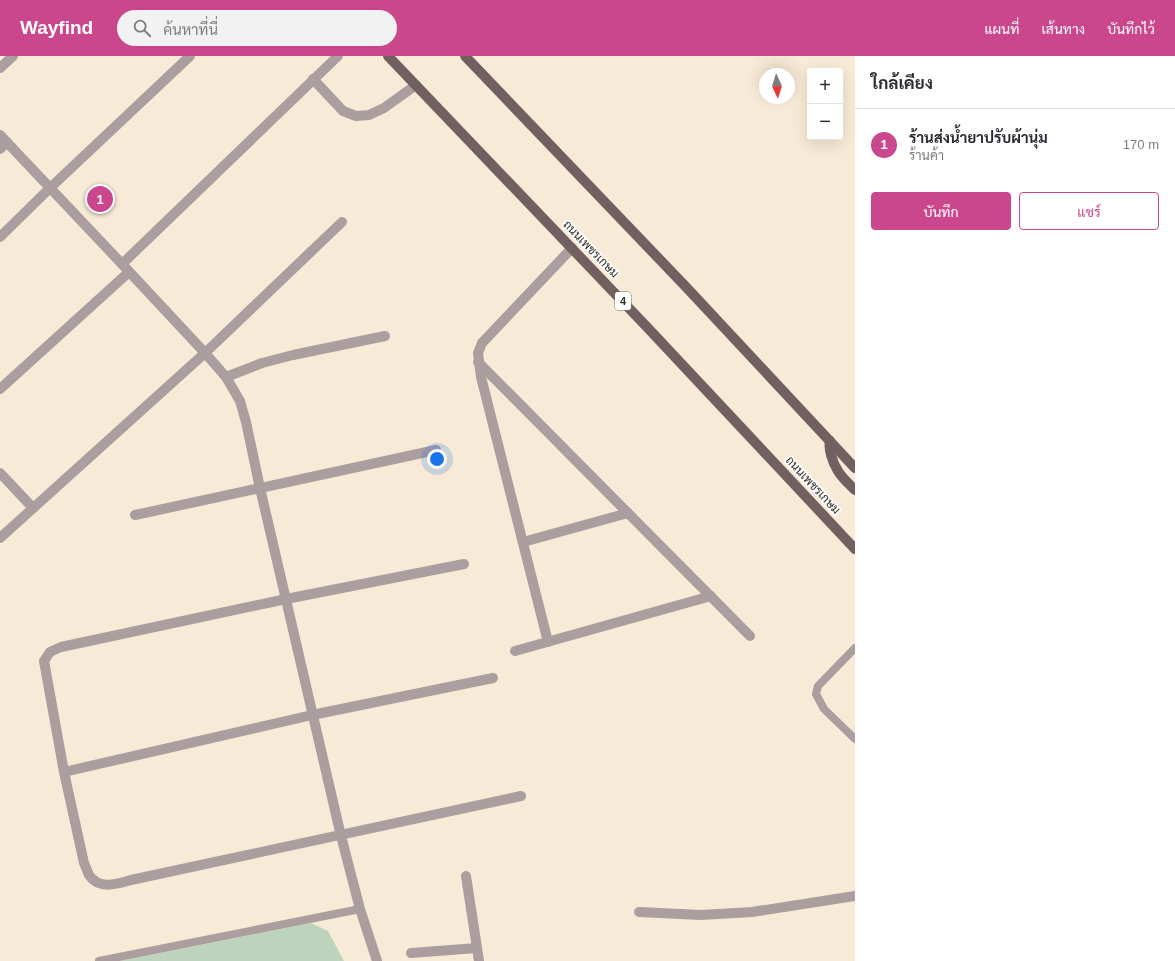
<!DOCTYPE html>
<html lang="th">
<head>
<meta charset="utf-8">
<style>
	:root { --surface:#fff; --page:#f2f2f3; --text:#2b2b33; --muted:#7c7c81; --line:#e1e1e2; --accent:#ca478e }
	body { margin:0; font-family:Arial,Sarabun,sans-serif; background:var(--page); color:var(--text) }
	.controls { position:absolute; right:12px; top:12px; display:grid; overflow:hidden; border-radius:4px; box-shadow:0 4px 16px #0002 }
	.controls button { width:36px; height:36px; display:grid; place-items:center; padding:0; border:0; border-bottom:1px solid var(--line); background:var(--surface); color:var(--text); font:20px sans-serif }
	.compass { position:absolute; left:759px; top:12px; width:36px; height:36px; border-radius:50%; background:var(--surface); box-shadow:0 4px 16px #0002; rotate:176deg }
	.you { position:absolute; left:437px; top:403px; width:14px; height:14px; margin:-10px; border:3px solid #fff; border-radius:50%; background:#1a73e8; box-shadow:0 0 0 6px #1a73e833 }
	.badge { display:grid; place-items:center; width:26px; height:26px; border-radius:50%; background:var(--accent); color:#fff; font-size:13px; font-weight:700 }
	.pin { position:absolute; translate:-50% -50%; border:2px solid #fff; box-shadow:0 1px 4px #0006 }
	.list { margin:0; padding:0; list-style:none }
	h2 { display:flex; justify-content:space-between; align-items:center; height:52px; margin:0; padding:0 16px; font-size:17px }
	h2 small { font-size:13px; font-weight:400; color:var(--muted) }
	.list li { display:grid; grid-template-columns:26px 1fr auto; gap:12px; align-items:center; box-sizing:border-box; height:72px; padding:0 16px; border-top:1px solid var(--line) }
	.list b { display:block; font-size:15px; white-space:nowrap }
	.list p { margin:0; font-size:13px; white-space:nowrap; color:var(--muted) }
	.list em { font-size:13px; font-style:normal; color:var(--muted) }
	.actions { display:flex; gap:8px; padding:12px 16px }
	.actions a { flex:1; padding:9px 0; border:1px solid var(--accent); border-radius:4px; text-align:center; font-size:14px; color:var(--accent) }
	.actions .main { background:var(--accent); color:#fff }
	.icon { flex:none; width:22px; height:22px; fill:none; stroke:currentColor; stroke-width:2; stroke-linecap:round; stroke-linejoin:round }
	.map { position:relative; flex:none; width:855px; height:905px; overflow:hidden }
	header { display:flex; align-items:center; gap:24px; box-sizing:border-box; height:56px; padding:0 20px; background:var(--accent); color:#fff }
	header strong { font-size:19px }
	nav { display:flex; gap:22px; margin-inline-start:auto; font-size:14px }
	.search { width:280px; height:36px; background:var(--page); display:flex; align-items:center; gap:10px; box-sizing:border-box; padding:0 14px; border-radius:22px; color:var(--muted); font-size:15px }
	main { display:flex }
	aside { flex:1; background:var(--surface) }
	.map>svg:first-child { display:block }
</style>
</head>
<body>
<header>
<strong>Wayfind</strong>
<div class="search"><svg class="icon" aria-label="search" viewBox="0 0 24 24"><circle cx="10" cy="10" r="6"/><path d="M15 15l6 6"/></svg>ค้นหาที่นี่</div>
<nav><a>แผนที่</a><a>เส้นทาง</a><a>บันทึกไว้</a></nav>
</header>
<main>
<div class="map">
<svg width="855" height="905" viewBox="0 0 855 905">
	<rect width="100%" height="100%" fill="#f7ead6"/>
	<!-- green -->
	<polygon fill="#bdd3bc" points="311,867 328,875 344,905 119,905"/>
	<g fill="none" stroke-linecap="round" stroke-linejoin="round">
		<!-- lane -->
		<g stroke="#aa9e9f" stroke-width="8">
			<polyline points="855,592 818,630 816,638 824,653 855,683"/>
			<polyline points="99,905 360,853"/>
		</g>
		<!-- street -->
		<g stroke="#aa9e9f" stroke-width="10">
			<polyline points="0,12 13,0"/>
			<polyline points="313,23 343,55 356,60 369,59 384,52 416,29"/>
			<polyline points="0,79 122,208 205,297 342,166"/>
			<polyline points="0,93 7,86"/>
			<polyline points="0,181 50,132 190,0"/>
			<polyline points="122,208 338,0"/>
			<polyline points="478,306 750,580"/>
			<polyline points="0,333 129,216"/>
			<polyline points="0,417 33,452"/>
			<polyline points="135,459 436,394"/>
			<polyline points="0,482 205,297 226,321"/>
			<polyline points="523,486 628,457"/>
			<path d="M 464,508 L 286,543 L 61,591 L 50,596 L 44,605 L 64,716 L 84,807 C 86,811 87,815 89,819 C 99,834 117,828 131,824 L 521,740"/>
			<polyline points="548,586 481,321 478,297 482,287 572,192"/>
			<polyline points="515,595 711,540"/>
			<polyline points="64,716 312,659 493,622"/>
			<polyline points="466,820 479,905"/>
			<polyline points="639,856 701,859 752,856 855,840"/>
			<polyline points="411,897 477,892"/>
			<polyline points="377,905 360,853 341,780 260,432 246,366 240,345 226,321 262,307 293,299 385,280"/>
		</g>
		<!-- primary -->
		<g stroke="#725f60" stroke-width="10">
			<polyline points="388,0 646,270 855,493"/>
			<polyline points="465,0 687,232 855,412"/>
			<path d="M 830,385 C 828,394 833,407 838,415 C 842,422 849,428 855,434"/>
		</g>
	</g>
	<g text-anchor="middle" stroke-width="3.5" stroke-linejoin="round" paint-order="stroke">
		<!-- shield labels -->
		<rect fill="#fff" stroke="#716e68" stroke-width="1" x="615" y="236" width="16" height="18" rx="3"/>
		<g font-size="11" font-weight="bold" fill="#343028">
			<text x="623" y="249">4</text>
		</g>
		<!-- street labels -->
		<g font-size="12" fill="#343028" stroke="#fff">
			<text transform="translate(591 193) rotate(46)" y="4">ถนนเพชรเกษม</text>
			<text transform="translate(813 429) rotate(47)" y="4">ถนนเพชรเกษม</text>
		</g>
	</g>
</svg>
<div class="controls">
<button>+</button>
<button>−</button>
</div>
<svg class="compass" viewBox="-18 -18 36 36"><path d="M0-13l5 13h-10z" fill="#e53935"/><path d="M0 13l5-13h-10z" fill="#7c7c81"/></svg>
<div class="you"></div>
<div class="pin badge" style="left:100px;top:143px">1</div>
</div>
<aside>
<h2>ใกล้เคียง<small></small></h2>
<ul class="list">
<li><span class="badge">1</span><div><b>ร้านส่งน้ำยาปรับผ้านุ่ม</b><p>ร้านค้า</p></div><em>170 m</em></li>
</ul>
<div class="actions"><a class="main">บันทึก</a><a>แชร์</a></div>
</aside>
</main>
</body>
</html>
